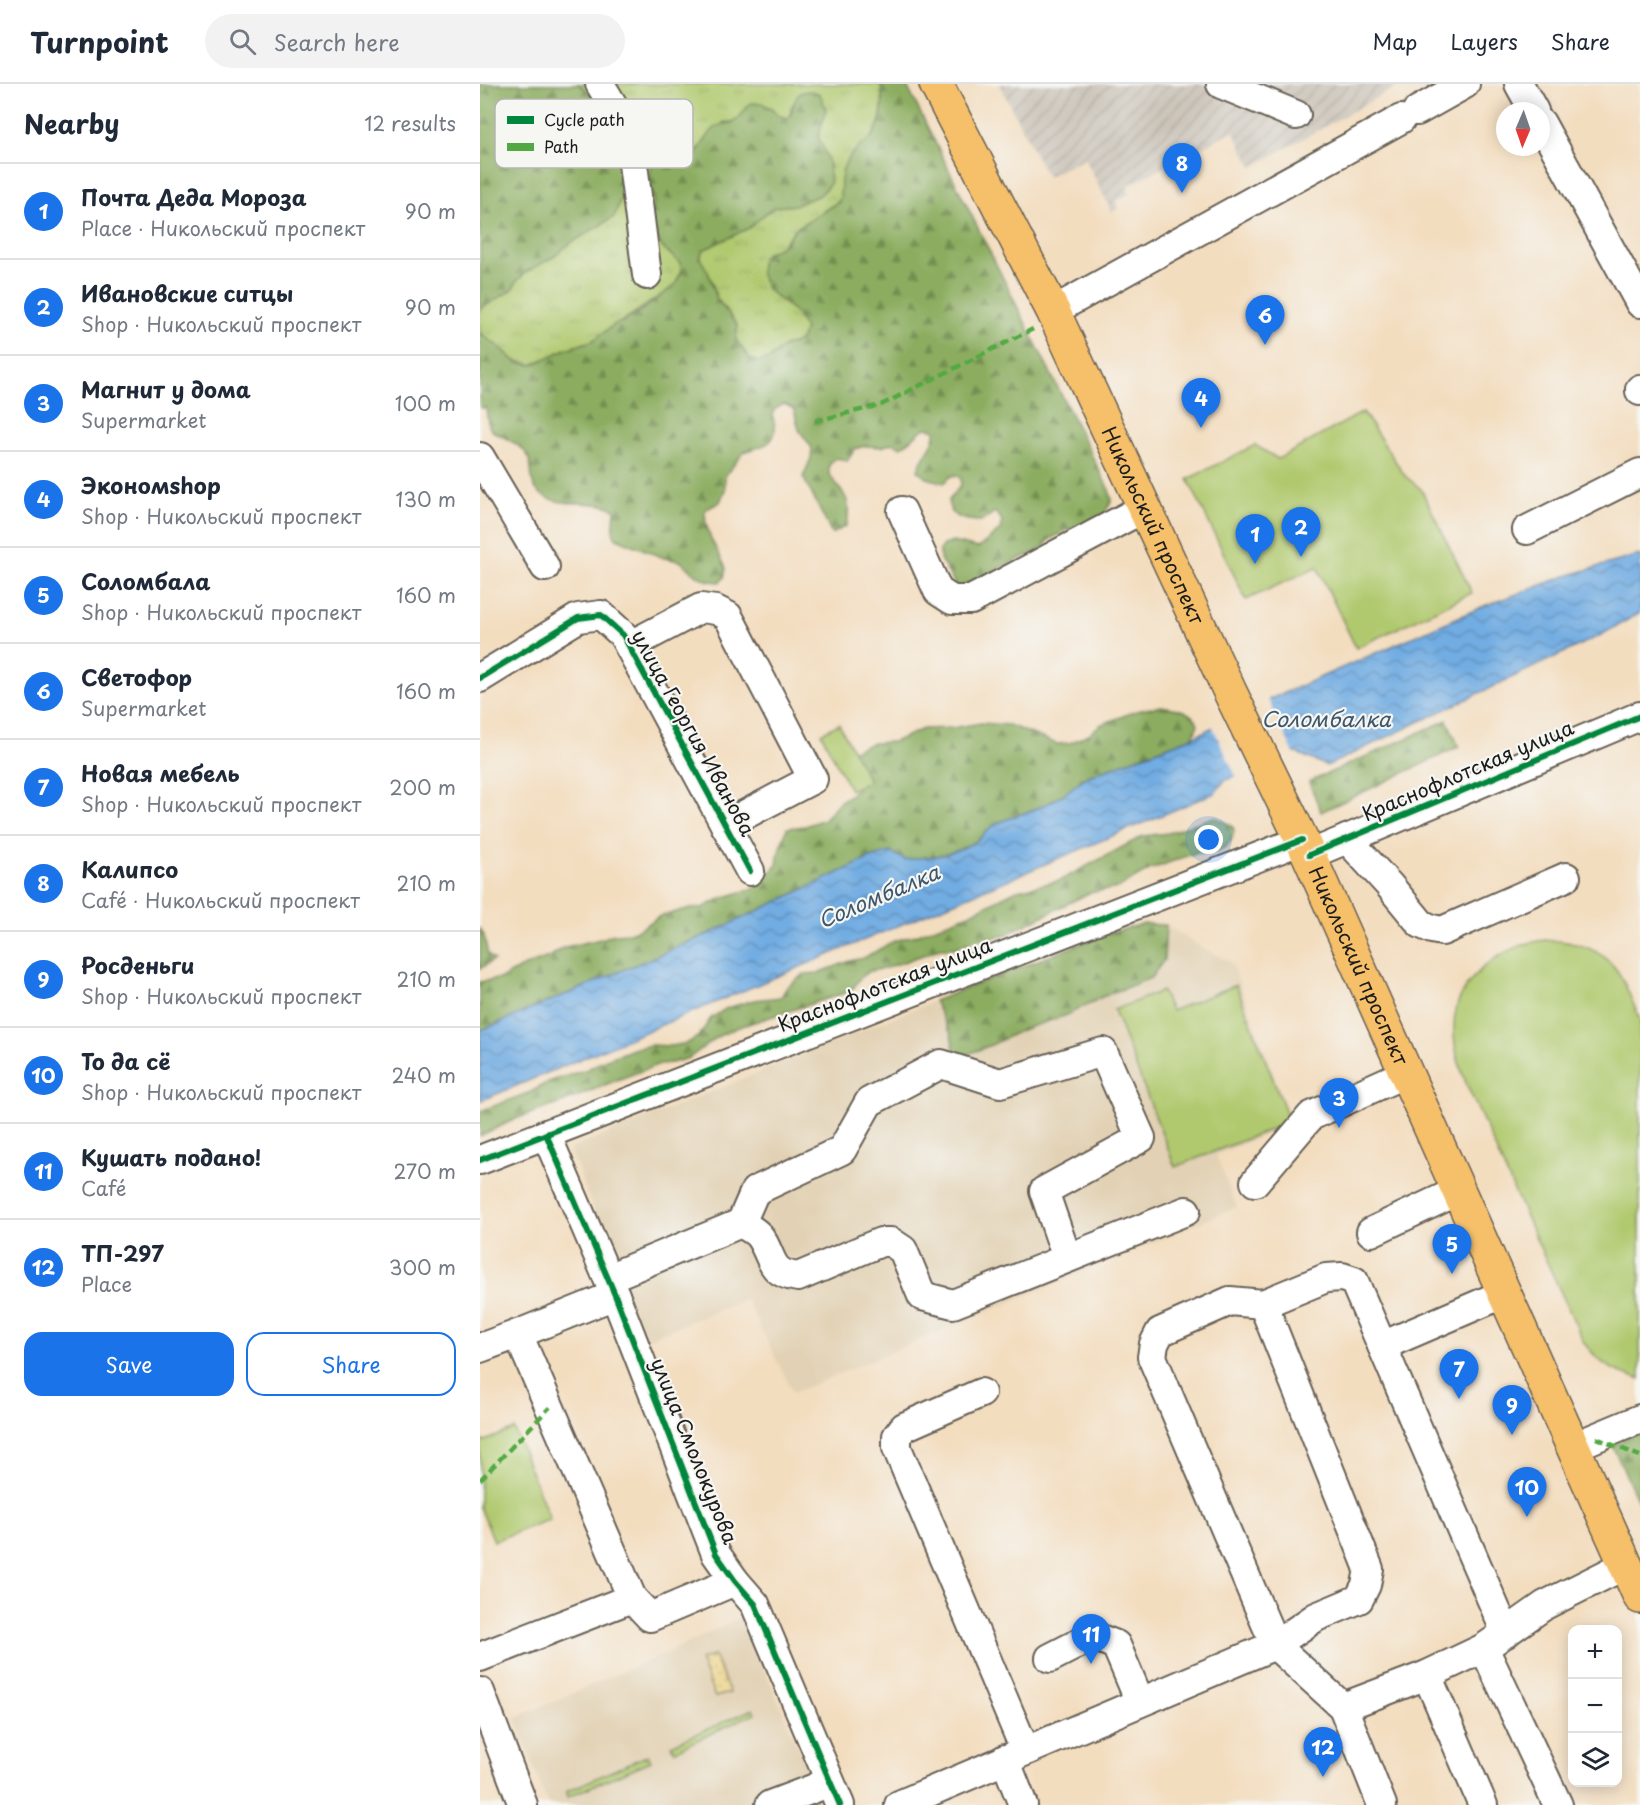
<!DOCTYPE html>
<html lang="en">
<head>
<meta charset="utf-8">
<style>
	:root { --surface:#fff; --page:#f2f2f3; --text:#1f2937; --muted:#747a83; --line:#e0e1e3; --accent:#1a73e8 }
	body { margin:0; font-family:"Playpen Sans",sans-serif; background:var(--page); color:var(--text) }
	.controls { position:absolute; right:18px; bottom:18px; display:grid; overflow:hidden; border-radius:12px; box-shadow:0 3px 15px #0003 }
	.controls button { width:54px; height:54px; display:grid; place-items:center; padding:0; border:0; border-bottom:2px solid var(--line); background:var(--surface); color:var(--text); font:30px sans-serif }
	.compass { position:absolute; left:1016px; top:18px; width:54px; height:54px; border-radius:50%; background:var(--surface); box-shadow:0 3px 15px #0003; rotate:182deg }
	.you { position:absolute; left:729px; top:756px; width:21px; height:21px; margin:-15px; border:4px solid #fff; border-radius:50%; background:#1a73e8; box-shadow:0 0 0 9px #1a73e833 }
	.badge { display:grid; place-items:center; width:39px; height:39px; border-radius:50%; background:var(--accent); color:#fff; font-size:20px; font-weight:700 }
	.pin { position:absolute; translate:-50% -50px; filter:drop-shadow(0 2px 3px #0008) }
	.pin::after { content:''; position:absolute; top:32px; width:21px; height:18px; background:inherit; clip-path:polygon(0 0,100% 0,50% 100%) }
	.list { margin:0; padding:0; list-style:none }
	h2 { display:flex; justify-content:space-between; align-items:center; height:78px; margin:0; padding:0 24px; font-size:26px }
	h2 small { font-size:20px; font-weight:400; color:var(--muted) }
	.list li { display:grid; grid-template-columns:39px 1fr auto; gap:18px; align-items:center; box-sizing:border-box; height:96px; padding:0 24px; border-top:2px solid var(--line) }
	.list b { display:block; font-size:22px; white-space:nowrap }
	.list p { margin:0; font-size:20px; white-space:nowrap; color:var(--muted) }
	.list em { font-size:20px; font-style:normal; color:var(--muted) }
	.actions { display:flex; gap:12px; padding:18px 24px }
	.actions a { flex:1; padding:14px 0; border:2px solid var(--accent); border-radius:18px; text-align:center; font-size:21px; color:var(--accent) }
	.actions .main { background:var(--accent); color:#fff }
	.icon { flex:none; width:33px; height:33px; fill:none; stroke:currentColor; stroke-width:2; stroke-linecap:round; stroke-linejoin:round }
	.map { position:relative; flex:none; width:1160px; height:1721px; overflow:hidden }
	header { display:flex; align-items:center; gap:36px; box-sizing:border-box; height:84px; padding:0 30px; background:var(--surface); border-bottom:2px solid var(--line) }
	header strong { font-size:28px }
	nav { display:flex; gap:33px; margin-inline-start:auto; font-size:21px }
	.search { width:420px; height:54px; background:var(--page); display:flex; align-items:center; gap:15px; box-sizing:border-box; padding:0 21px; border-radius:33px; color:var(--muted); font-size:22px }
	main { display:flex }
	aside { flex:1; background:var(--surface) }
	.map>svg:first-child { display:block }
</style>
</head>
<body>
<header>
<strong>Turnpoint</strong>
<div class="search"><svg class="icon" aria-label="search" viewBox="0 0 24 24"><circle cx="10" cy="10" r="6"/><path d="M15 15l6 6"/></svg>Search here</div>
<nav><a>Map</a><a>Layers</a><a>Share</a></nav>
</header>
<main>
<aside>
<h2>Nearby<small>12 results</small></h2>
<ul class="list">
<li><span class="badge">1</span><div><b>Почта Деда Мороза</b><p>Place · Никольский проспект</p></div><em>90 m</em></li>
<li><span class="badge">2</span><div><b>Ивановские ситцы</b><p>Shop · Никольский проспект</p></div><em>90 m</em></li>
<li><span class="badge">3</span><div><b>Магнит у дома</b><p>Supermarket</p></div><em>100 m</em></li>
<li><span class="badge">4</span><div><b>Экономshop</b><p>Shop · Никольский проспект</p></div><em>130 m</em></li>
<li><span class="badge">5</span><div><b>Соломбала</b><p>Shop · Никольский проспект</p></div><em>160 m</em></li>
<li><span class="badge">6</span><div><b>Светофор</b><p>Supermarket</p></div><em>160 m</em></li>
<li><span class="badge">7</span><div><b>Новая мебель</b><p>Shop · Никольский проспект</p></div><em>200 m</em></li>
<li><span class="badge">8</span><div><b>Калипсо</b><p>Café · Никольский проспект</p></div><em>210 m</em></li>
<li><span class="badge">9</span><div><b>Росденьги</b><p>Shop · Никольский проспект</p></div><em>210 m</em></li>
<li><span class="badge">10</span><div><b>То да сё</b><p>Shop · Никольский проспект</p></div><em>240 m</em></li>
<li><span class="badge">11</span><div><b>Кушать подано!</b><p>Café</p></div><em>270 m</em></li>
<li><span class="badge">12</span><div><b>ТП-297</b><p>Place</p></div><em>300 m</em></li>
</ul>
<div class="actions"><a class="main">Save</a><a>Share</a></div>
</aside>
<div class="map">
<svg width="1160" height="1721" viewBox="0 0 1160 1721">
	<defs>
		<pattern id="industrial-furrows" width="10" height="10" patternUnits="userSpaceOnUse" patternTransform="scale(1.5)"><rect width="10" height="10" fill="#cac3b8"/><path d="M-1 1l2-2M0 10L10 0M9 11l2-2" fill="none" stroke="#ada79e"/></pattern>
		<pattern id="grass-tufts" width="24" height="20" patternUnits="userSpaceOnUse" patternTransform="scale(1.5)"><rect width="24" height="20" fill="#b0c96e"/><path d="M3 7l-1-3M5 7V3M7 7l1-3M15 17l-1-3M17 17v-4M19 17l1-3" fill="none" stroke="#97ac5f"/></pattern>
		<pattern id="forest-firs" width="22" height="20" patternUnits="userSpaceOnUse" patternTransform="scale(1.5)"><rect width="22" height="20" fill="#8cad61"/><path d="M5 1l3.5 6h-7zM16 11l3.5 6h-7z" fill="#728c4f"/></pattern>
		<pattern id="sand-dots" width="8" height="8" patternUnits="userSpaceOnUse" patternTransform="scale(1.5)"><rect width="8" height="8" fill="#eeda9e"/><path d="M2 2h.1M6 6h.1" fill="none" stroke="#ccba88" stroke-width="1.8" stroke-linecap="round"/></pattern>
		<pattern id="water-waves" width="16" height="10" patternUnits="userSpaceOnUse" patternTransform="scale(1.5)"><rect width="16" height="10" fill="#71ace2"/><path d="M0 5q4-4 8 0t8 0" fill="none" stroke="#5c8bb6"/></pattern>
	</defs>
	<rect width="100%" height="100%" fill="#f6f6f2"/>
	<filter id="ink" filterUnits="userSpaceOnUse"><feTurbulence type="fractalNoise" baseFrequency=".0167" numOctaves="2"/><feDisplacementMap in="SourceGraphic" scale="12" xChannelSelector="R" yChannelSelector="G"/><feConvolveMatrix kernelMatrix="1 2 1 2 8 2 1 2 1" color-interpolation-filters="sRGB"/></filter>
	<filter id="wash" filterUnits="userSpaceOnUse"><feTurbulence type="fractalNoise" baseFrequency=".008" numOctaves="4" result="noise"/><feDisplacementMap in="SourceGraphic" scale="24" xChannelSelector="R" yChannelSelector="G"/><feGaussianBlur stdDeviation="1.35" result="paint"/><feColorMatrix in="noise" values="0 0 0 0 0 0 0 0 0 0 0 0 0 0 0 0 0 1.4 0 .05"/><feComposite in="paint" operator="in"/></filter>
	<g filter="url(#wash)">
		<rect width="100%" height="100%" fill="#f3ddbf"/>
		<!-- built -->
		<g fill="#e2d1b4">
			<polygon points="663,840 686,841 709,856 752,879 812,1040 736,1071 757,1123 313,1309 266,1215 164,1256 90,1065 454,917 623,851"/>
			<polygon points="262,1533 343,1721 68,1721 35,1634 186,1569"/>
		</g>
		<!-- industrial -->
		<polygon fill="url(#industrial-furrows)" points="519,0 921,0 772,83 753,47 647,102 650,110 635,117 639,124 632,128 605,74 567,93"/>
		<!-- grass -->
		<g fill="url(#grass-tufts)" stroke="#667245" stroke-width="1.5">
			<path d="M 98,0 L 401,0 L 403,21 L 399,40 L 390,56 L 380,61 L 362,87 L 361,108 L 359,117 L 315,145 L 280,188 L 287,205 L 316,229 L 325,245 L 321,255 L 314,260 L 304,262 L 290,275 L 279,278 L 270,275 L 260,263 L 256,256 L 257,241 L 237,215 L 232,197 L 219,174 L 222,166 L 260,148 L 295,123 L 315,121 L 340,111 L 350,99 L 348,75 L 338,53 L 344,34 L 313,20 L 309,34 C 300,33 296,31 291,23 L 263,28 C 258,37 253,39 244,38 L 222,61 L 210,78 L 202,78 L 186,71 L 172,107 L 174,120 L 171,127 L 172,139 L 181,162 L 195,173 L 200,179 L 202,186 L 195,201 L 189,206 L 112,257 L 86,265 L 52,281 L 35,277 L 23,266 L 0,249 L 0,225 L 2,222 L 32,206 L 37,197 L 46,188 L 75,172 L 89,160 L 112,10 Z"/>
			<polygon points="273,1625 275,1629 194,1667 191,1661"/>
			<polygon points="168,1671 171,1677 87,1713 87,1707"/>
		</g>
		<!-- forest -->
		<g fill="url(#forest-firs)" stroke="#54643e" stroke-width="1.5">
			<polygon points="0,0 98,0 112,10 131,40 138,59 143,109 134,133 89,160 75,172 46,188 37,197 32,206 0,225"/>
			<path d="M 401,0 L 426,0 L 629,406 L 632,416 L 622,434 L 585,447 L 570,455 L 562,465 L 519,484 L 478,508 L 475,503 L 474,498 L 460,475 L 460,465 L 463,461 L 473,458 L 498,464 L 520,446 L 522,436 L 515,428 L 502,437 C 487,437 467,434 469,416 L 481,401 L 481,395 L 477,391 L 471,392 L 464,399 L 447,394 L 438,387 C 441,372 457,360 455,346 C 443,341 441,347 433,354 C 430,357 425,360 421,363 L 412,359 L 402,363 L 385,362 L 375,365 L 367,377 L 357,374 C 336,384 360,402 366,414 C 369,421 369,435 366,442 L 352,450 L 323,393 L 331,374 L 332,364 L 319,346 L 314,325 L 304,320 L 295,325 C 291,332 294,336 295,343 C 296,363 276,363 264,368 L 245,392 L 245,406 L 240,418 L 225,426 C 224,449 237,464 246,484 L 244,494 L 240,498 L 229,497 L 218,492 L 200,477 L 184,474 L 136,454 L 133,448 L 135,426 C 119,414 82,425 62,411 C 45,399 56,382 46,369 C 37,358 22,353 11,346 L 8,340 L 6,324 L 0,324 L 0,249 L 23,266 L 35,277 L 52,281 L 86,265 L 112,257 L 135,240 L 145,237 L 165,224 L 195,201 L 202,186 L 200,179 L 181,162 L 172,139 L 171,127 L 174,120 L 174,113 L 169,93 L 173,79 L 186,71 L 202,78 L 210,78 C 220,68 224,53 236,43 C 242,38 247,41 253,38 C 260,36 265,26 269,20 C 293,14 289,33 309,34 C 316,18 314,0 340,10 L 346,25 L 338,53 L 348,75 L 350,99 L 340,111 L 315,121 L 295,123 L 288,127 L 269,144 L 223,166 L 220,174 L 229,190 L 237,215 L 257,241 L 256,256 L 270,275 L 279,278 L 290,275 L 304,262 L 314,260 L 321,255 L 325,245 L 316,229 L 287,205 L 280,188 L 281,179 L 285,170 L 304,161 L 315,145 L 359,118 C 362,106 359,91 365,80 C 368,75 375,66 379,62 C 383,59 388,58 391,54 C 403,39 404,18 401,0 Z"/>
			<path d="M 681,622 C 695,625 711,625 718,640 L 713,653 L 606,693 L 584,710 L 567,720 L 515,740 L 497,757 L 479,766 L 463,771 L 424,776 L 411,768 L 365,786 L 233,848 L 0,947 L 0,898 L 23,894 L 40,884 L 71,872 L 85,863 L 121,855 L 134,850 L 149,849 L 160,845 L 180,832 L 208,825 L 222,824 L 242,814 L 274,804 L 297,781 L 299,767 L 307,744 L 325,742 L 344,735 L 359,718 L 370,711 L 377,704 L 377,696 L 369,674 L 373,666 L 393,659 L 413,658 L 443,645 L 472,644 L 501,639 L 529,641 L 577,660 L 590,659 L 609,650 L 620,641 L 656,627 Z"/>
			<polygon points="967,636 979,663 841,728 829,698"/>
			<polygon points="734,733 750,740 754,745 752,755 746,763 736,768 715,769 669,786 638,804 609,809 523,852 498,855 474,864 460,864 449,869 406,884 390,887 380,894 373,905 368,908 256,944 239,952 209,974 192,979 180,980 137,996 84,1018 38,1034 0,1052 0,1027 51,1008 68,998 108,985 124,976 156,964 171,961 191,962 208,959 219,952 231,934 247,924 274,916 301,913 307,903 324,890 338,889 370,877 384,874 414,857 436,851 489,830 537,806 579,797 663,752 688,749"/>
			<polygon points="663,840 686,841 684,876 671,894 624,912 587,931 544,945 511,961 476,975 471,950 454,917 623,851"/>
			<polygon points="0,845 4,851 8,871 14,876 0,885"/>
			<polygon points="1160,1347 1160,1421 1133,1363 1137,1359"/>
		</g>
		<!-- sand -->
		<polygon fill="url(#sand-dots)" stroke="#857b5d" stroke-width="1.5" points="234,1572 250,1609 235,1613 220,1576"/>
		<!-- green -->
		<g fill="#b0c96e" stroke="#667245" stroke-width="1.5">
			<polygon points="883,328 925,392 941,405 992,509 876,564 837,483 766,516 708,395 775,361 798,375"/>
			<polygon points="359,640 389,697 370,706 341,649"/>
			<path d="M 1066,856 C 1091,857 1119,862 1135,884 C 1145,895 1153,921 1160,936 L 1160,1295 C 1132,1287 1122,1282 1104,1259 C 1073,1190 1040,1122 1010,1052 C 995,1017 972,980 974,941 C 975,894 1024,860 1066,856 Z"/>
			<polygon points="756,901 810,1038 695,1083 634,926 682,907 691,927"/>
			<polygon points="34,1345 70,1435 14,1457 0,1423 0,1359"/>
		</g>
		<!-- water -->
		<polygon fill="url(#water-waves)" stroke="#46647f" stroke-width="1.5" points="1160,471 1160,529 1119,552 847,682 819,670 806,667 744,697 735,709 0,1017 0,947 9,943 233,848 390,774 411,768 425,776 463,771 479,766 497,757 515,740 567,720 584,710 606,693 713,653 788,616 1004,522 1089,491"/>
		<!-- pier -->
		<polygon fill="#f3ddbf" points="787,613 815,672 806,671 757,694 732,641"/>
	</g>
	<g filter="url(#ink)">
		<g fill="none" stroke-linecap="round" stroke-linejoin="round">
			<defs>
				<g id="minor">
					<polyline points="120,0 149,48 167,191"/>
					<polyline points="741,0 816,31"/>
					<polyline points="1039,0 1054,27"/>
					<polyline points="937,27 985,0"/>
					<polyline points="1061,39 1160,219"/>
					<polyline points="573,227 921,35"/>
					<polyline points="1160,305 1160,307"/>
					<polyline points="0,373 65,483"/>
					<polyline points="422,427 458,507 472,516 491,516 649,432 666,426"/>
					<polyline points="1047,446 1160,389"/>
					<polyline points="149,562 221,524 236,526 248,532 333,695 245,741"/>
					<polyline points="0,594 98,534 121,531 143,551 270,787"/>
					<polyline points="867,755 909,801 941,840 952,845 962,847 1086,793"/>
					<polyline points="829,771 1160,632"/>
					<polyline points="66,1050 135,1211 236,1470 255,1497 275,1520 360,1721"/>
					<polyline points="0,1076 822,756"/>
					<polyline points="775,1098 831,1032 926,989"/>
					<polyline points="261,1139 275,1107 362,1066 389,1018 461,980 520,999 623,968 661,1054 564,1107 587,1174"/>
					<polyline points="891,1148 978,1107"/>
					<path d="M 128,1194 L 261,1139 C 267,1143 276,1147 280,1153 C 294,1174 288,1189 318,1193 L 401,1158 L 411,1158 L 423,1166 L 442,1212 L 473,1220 L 706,1127"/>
					<polyline points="135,1211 38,1250 152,1514"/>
					<polyline points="783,1220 750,1217 680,1248 674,1260 672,1273 795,1561 863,1623 902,1721"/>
					<polyline points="902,1262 1023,1210"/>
					<polyline points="0,1264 38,1250"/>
					<polyline points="501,1309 424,1343 417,1352 417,1364 545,1666"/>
					<polyline points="1093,1363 1160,1335"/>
					<polyline points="1004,1564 1078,1721"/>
					<polyline points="0,1573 152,1514 170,1533 255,1497"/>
					<polyline points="570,1574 613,1552 636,1561 660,1618"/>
					<polyline points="947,1591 1003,1721"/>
					<polyline points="0,1608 43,1721"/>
					<polyline points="863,1623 947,1591 1004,1564 1065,1521 1145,1481"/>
					<polyline points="525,1675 543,1721"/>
					<polyline points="290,1721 335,1704 348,1695"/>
					<polyline points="419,1721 795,1561 836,1533 879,1515 886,1501 889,1485 783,1220 846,1194 862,1193 874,1197 1026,1549"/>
				</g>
				<g id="major">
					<path id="s1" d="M 456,0 L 573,227 L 750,608 L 822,756 L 1160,1513"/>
				</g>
			</defs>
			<!-- minor casing -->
			<use href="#minor" stroke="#676055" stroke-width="32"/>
			<!-- major casing -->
			<use href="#major" stroke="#676055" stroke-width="36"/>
			<!-- minor -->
			<use href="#minor" stroke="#fff" stroke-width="28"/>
			<!-- major -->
			<use href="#major" stroke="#f6c06b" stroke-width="33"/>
			<!-- quiet -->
			<g stroke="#52a943" stroke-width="4.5" stroke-dasharray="9 4.5" stroke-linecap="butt">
				<polyline points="335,337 401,321 553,245"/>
				<polyline points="1116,1354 1160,1372"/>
				<polyline points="0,1396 70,1323"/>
			</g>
			<defs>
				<g id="cycleway">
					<polyline points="0,594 98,534 121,531 143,551 270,787"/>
					<polyline points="829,771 1160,632"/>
					<polyline points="66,1050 135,1211 236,1470 255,1497 275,1520 360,1721"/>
					<polyline points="0,1076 822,756"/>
				</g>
			</defs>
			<!-- cycleway casing -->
			<use href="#cycleway" stroke="#f6f6f2" stroke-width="10"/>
			<!-- cycleway -->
			<use href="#cycleway" stroke="#00873e" stroke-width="6"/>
		</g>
	</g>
	<g text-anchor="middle" stroke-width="4.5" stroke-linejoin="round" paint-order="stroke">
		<!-- street labels -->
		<g font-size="20" fill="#1c1c1c" stroke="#f6f6f2">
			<text dy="7" stroke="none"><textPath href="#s1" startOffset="492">Никольский проспект</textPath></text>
			<text transform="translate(213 649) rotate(61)" y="7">улица Георгия Иванова</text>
			<text transform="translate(988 687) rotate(-23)" y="7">Краснофлотская улица</text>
			<text dy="7" stroke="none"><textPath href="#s1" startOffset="978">Никольский проспект</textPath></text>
			<text transform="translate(405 901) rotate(-21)" y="7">Краснофлотская улица</text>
			<text transform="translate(214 1367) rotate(68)" y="7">улица Смолокурова</text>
		</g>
		<!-- water labels -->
		<g font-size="21" font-style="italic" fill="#3e566b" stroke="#f6f6f2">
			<text x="846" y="643">Соломбалка</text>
			<text transform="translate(399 813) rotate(-23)" y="7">Соломбалка</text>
		</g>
	</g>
	<!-- legend -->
	<rect x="15" y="15" width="198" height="69" rx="9" fill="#f6f6f2" stroke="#b5b5b2" stroke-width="1.5"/>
	<rect x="27" y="32" width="27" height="8" fill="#00873e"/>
	<rect x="27" y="59" width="27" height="8" fill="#52a943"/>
	<g font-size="16" fill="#1c1c1c">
		<text x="64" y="42">Cycle path</text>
		<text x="64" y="69">Path</text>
	</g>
</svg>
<div class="controls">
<button>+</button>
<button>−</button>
<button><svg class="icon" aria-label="layers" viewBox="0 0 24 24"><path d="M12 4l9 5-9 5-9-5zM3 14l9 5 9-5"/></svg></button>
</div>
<svg class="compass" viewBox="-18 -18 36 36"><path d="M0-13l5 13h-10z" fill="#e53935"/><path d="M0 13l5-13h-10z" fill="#747a83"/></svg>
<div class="you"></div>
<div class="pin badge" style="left:775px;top:480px">1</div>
<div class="pin badge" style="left:821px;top:473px">2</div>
<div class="pin badge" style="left:859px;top:1044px">3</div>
<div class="pin badge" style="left:721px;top:344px">4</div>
<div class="pin badge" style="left:972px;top:1190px">5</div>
<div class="pin badge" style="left:785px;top:261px">6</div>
<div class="pin badge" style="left:979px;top:1315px">7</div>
<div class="pin badge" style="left:702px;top:109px">8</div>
<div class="pin badge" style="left:1032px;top:1351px">9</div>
<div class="pin badge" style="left:1047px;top:1433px">10</div>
<div class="pin badge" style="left:611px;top:1580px">11</div>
<div class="pin badge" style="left:843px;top:1693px">12</div>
</div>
</main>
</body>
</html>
